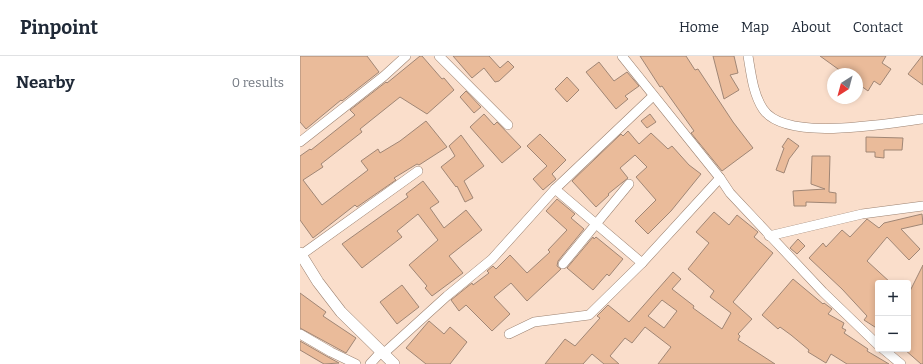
<!DOCTYPE html>
<html lang="en">
<head>
<meta charset="utf-8">
<style>
	:root { --surface:#fff; --page:#f6f6f7; --text:#1f2937; --muted:#747a83; --line:#e0e1e3 }
	body { margin:0; font-family:Bitter,serif; background:var(--page); color:var(--text) }
	.controls { position:absolute; right:12px; bottom:12px; display:grid; overflow:hidden; border-radius:4px; box-shadow:0 2px 6px #0003 }
	.controls button { width:36px; height:36px; display:grid; place-items:center; padding:0; border:0; border-bottom:1px solid var(--line); background:var(--surface); color:var(--text); font:20px sans-serif }
	.compass { position:absolute; left:527px; top:12px; width:36px; height:36px; border-radius:50%; background:var(--surface); box-shadow:0 2px 6px #0003; rotate:216deg }
	.list { margin:0; padding:0; list-style:none }
	h2 { display:flex; justify-content:space-between; align-items:center; height:52px; margin:0; padding:0 16px; font-size:17px }
	h2 small { font-size:13px; font-weight:400; color:var(--muted) }
	.map { position:relative; flex:none; width:623px; height:308px; overflow:hidden }
	header { display:flex; align-items:center; gap:24px; box-sizing:border-box; height:56px; padding:0 20px; background:var(--surface); border-bottom:1px solid var(--line) }
	header strong { font-size:19px }
	nav { display:flex; gap:22px; margin-inline-start:auto; font-size:14px }
	main { display:flex }
	aside { flex:1; background:var(--surface) }
	.map>svg:first-child { display:block }
</style>
</head>
<body>
<header>
<strong>Pinpoint</strong>
<nav><a>Home</a><a>Map</a><a>About</a><a>Contact</a></nav>
</header>
<main>
<aside>
<h2>Nearby<small>0 results</small></h2>
<ul class="list">
</ul>
</aside>
<div class="map">
<svg width="623" height="308" viewBox="0 0 623 308">
	<rect width="100%" height="100%" fill="#fadecb"/>
	<!-- building -->
	<g fill="#eabb9a" stroke="#a08675" fill-rule="evenodd">
		<polygon points="0,0 67,0 79,16 42,45 41,44 6,73 0,66"/>
		<polygon points="120,0 122,0 142,23 144,22 154,34 127,58 100,41 60,73 62,76 21,108 23,111 3,124 22,149 68,114 61,105 78,93 80,97 100,85 126,65 147,91 119,109 117,108 94,122 96,124 57,151 55,149 13,182 0,164 0,100 10,93 11,94 55,59 50,54 86,26 87,27"/>
		<polygon points="153,0 189,0 200,12 208,5 214,11 199,25 195,26 184,12 172,22"/>
		<polygon points="340,0 386,0 395,14 398,13 433,66 453,92 422,115 391,77 394,75 362,30 360,31"/>
		<polygon points="413,0 434,0 438,17 430,19 439,34 424,43"/>
		<polygon points="520,0 586,0 582,7 591,13 580,29 574,25 568,35 557,27 557,18 545,18"/>
		<polygon points="622,0 623,0 623,29 608,18"/>
		<polygon points="299,6 314,25 327,16 339,30 325,40 328,43 316,53 286,16"/>
		<polygon points="267,21 279,34 267,46 255,33"/>
		<polygon points="166,35 181,51 174,57 160,41"/>
		<polygon points="184,58 194,69 197,66 221,91 202,107 170,71"/>
		<polygon points="350,58 356,66 347,72 341,65"/>
		<polygon points="328,75 339,88 351,77 368,93 372,90 389,109 401,118 371,155 348,178 335,165 356,144 336,121 347,111 335,99 320,112 328,122 308,138 309,139 296,151 272,125 321,78 323,80"/>
		<polygon points="240,78 266,104 252,118 256,123 243,134 233,123 247,110 227,90"/>
		<polygon points="161,79 184,110 164,125 173,142 165,146 157,130 156,131 141,111 155,100 149,90"/>
		<polygon points="566,81 603,82 602,94 584,94 584,102 575,101 575,96 566,96"/>
		<polygon points="488,82 499,90 489,103 484,117 476,114 484,92 482,91"/>
		<polygon points="512,100 530,100 529,136 536,137 536,147 506,146 506,150 494,150 493,135 525,133 511,128"/>
		<polygon points="123,125 139,146 130,152 144,172 166,154 182,174 149,200 163,217 132,240 125,232 127,230 109,209 138,184 118,158 97,175 102,181 62,212 42,188 108,141 106,138"/>
		<polygon points="257,143 275,158 271,162 284,173 258,205 257,210 261,213 227,245 211,227 194,241 210,258 192,275 166,249 159,255 151,244 172,227 173,229 189,217 187,215 193,210 196,213 210,199 227,217 250,196 248,194 267,174 246,155"/>
		<path d="M 414,156 L 429,169 L 437,159 L 458,176 L 454,181 L 473,197 L 433,246 L 452,263 L 438,278 L 440,280 L 438,284 L 475,308 L 358,308 L 371,291 L 345,271 L 332,287 L 325,282 L 310,300 L 319,308 L 304,308 L 292,298 L 283,308 L 245,308 L 265,283 L 275,290 L 300,262 L 297,260 L 308,249 L 329,266 L 373,216 L 381,223 L 372,233 L 394,250 L 393,252 L 422,273 L 431,257 L 410,241 L 414,235 L 388,213 L 409,187 L 396,176 ZM 362,244 L 377,255 L 364,272 L 348,260 Z"/>
		<polygon points="622,158 623,168 601,173 620,193 609,204 587,181 567,205 591,227 578,227 578,273 564,264 567,260 542,233 509,202 523,187 526,191 542,174 550,181 567,163 579,172 584,167"/>
		<polygon points="293,181 294,183 296,181 323,203 309,220 307,218 293,234 267,212"/>
		<polygon points="498,183 505,190 497,198 490,192"/>
		<polygon points="623,209 623,308 621,308 604,293 608,293 608,239"/>
		<polygon points="493,223 523,248 524,247 532,253 528,258 544,267 542,272 546,274 544,277 568,293 567,295 589,308 547,308 531,298 526,307 508,296 509,294 491,279 480,271 478,273 462,259"/>
		<polygon points="102,229 119,251 97,268 80,246"/>
		<polygon points="0,237 26,256 23,260 56,282 46,297 0,272"/>
		<polygon points="129,265 144,278 150,271 167,286 150,308 126,308 106,292"/>
		<polygon points="0,285 28,301 39,307 24,308 0,294"/>
	</g>
	<g fill="none" stroke-linecap="round" stroke-linejoin="round">
		<defs>
			<g id="minor">
				<polyline points="139,0 208,69"/>
				<polyline points="322,0 420,122 430,137 523,236 578,289"/>
				<path d="M 448,0 C 451,17 453,38 463,53 C 485,87 588,67 623,63"/>
				<polyline points="0,86 84,20 106,0"/>
				<polyline points="255,133 342,207"/>
				<polyline points="469,180 562,158 623,150"/>
				<polyline points="1,199 118,115"/>
				<polyline points="263,208 329,128"/>
				<polyline points="0,278 31,296 56,308"/>
				<polyline points="209,278 234,266 289,259 342,207 420,122"/>
				<polyline points="583,293 601,308"/>
				<polyline points="83,298 147,240 192,203 255,133 353,40"/>
				<polyline points="70,308 81,296"/>
			</g>
			<polyline id="tertiary" points="0,197 18,226 41,256 94,308"/>
		</defs>
		<!-- minor casing -->
		<use href="#minor" stroke="#9c8271" stroke-width="10"/>
		<!-- tertiary casing -->
		<use href="#tertiary" stroke="#9c8271" stroke-width="12"/>
		<!-- minor -->
		<use href="#minor" stroke="#fff" stroke-width="9"/>
		<!-- tertiary -->
		<use href="#tertiary" stroke="#fff" stroke-width="11"/>
	</g>
</svg>
<div class="controls">
<button>+</button>
<button>−</button>
</div>
<svg class="compass" viewBox="-18 -18 36 36"><path d="M0-13l5 13h-10z" fill="#e53935"/><path d="M0 13l5-13h-10z" fill="#747a83"/></svg>
</div>
</main>
</body>
</html>
